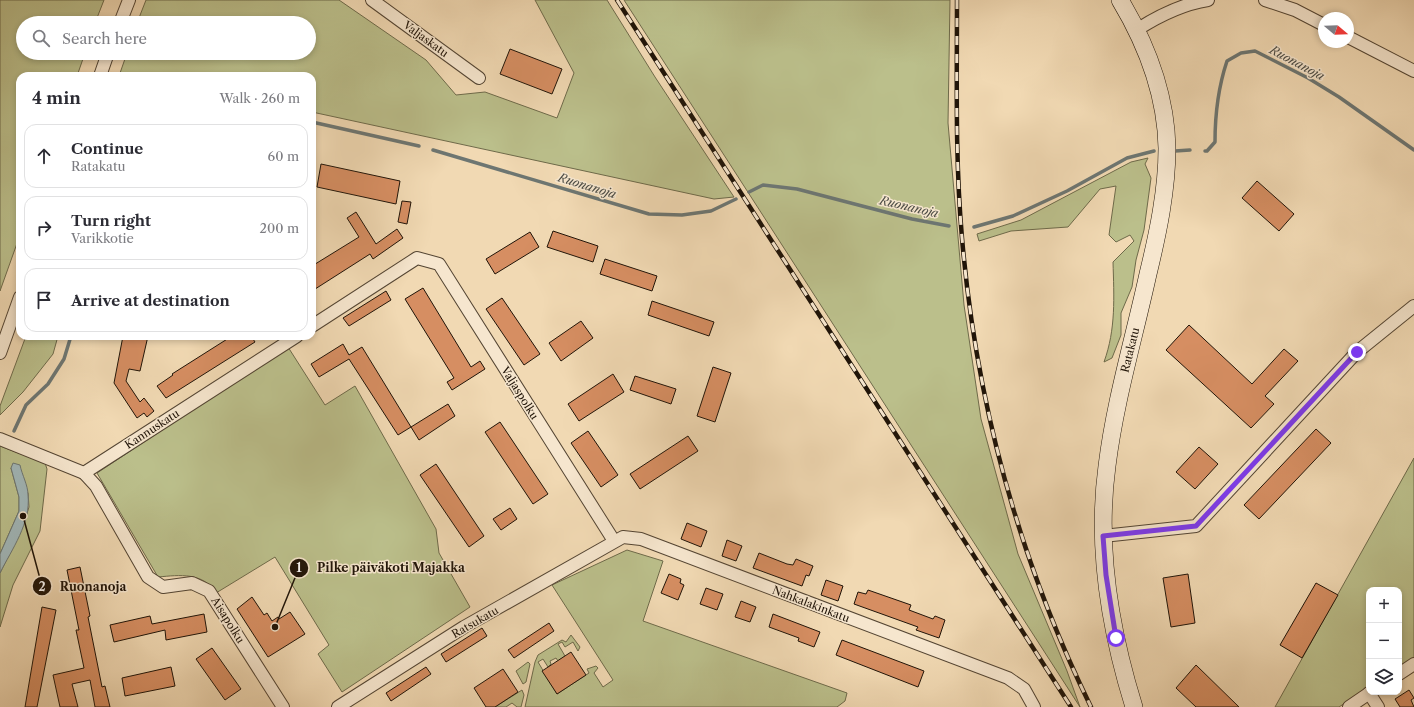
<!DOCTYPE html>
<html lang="en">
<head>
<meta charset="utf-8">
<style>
	:root { --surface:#fff; --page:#f2f2f3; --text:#2b2b33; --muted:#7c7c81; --line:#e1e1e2 }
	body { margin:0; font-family:"Libre Caslon Text",serif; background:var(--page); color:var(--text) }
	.controls { position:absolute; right:12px; bottom:12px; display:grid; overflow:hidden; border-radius:8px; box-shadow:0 2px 6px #0003 }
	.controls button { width:36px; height:36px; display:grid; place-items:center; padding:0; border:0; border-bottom:1px solid var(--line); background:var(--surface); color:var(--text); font:20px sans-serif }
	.compass { position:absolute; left:1318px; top:12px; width:36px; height:36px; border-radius:50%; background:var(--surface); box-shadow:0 2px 6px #0003; rotate:109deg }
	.stop { position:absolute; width:12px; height:12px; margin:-9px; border:3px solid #7c3aed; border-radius:50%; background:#fff }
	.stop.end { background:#7c3aed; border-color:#fff; box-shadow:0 1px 4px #0008 }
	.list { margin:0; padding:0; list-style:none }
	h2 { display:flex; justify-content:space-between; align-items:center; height:52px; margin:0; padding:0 16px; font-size:17px }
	h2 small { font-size:13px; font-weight:400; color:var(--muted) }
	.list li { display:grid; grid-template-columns:26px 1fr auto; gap:12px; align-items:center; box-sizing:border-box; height:64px; margin:0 8px 8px; padding:0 8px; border:1px solid var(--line); border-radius:12px }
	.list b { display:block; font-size:15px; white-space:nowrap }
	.list p { margin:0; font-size:13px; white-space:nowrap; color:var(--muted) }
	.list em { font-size:13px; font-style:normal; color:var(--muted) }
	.icon { flex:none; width:22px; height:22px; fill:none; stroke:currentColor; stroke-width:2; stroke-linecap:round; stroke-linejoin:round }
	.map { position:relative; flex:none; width:1414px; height:707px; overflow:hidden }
	.search { position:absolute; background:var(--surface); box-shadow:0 2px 6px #0003; left:16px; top:16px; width:300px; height:44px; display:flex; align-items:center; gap:10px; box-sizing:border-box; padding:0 14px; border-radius:22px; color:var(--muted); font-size:15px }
	.panel { position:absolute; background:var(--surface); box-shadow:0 2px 6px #0003; left:16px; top:72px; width:300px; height:268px; border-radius:12px }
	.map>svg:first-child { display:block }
</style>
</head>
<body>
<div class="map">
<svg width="1414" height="707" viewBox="0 0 1414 707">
	<rect width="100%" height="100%" fill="#f1d9b3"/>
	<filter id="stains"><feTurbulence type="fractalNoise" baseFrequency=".005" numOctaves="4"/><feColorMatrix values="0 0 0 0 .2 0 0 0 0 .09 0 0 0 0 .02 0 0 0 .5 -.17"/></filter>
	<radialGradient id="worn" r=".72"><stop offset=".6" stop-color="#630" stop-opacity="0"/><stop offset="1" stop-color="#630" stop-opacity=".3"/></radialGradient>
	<!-- green -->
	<g fill="#bbbf8b" stroke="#6e6a4a">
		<polygon points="0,0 104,0 95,23 23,23 23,53 85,53 77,76 20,76 20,235 0,291"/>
		<polygon points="146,0 339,0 426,60 456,95 485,92 557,118 574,73 535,0 607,0 655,77 734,197 714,199 312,112 312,76 119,76 127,53 309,53 309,23 137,23"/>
		<polygon points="624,0 950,0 948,123 964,305 981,419 1018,554 1067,671 1080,707"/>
		<path d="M 1148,158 L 1145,164 L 1151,178 L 1144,230 L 1136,260 L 1132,287 L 1121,313 L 1121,335 L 1112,358 L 1104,362 C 1116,329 1114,297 1113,262 L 1134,241 L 1130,235 L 1116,242 L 1109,235 L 1116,186 L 1100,189 L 1068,227 L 1011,231 L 979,241 L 977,234 L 1021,220 L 1131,162 Z"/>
		<polygon points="26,336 58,336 53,354 23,392 0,415 0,406"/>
		<path d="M 288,347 L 325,405 L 355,386 L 436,529 L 439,553 L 470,607 L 342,692 L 318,654 L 329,645 L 275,557 L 216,593 C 203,572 180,575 158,577 L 97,473 Z"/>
		<polygon points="0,446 45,463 47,469 40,531 13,585 0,627 0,573 23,526 29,507 28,493 11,468 19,497 19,511 0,554"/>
		<polygon points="1414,458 1414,658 1399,668 1399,590 1369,590 1369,687 1339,707 1275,707"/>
		<polygon points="627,550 663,561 643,621 847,693 845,701 837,707 525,707 535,662 538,655 562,640 566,642 571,635 580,647 578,651 573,642 565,647 562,642 558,644 565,656 558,661 556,658 550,661 551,664 548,667 543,659 538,662 557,694 589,673 587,669 596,666 598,668 594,673 603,687 613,680 552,585"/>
		<polygon points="528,662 530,664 526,682 523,684 516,671"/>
		<polygon points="522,690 524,695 521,707 517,707 512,703 506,707 495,707"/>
	</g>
	<!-- water -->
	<path fill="#a1b7b9" stroke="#6d7672" d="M 13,463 L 20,465 C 22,475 28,485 28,495 C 31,523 12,549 0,573 L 0,554 L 19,511 L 19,497 L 11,468 Z"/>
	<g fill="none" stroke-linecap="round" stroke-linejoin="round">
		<!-- stream -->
		<g stroke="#6d7672" stroke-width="3.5">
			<polyline points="312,122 419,146"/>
			<polyline points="433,150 649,214 682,215 711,211 736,199"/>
			<polyline points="1175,151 1190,150"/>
			<path d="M 1205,151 L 1207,151 L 1215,142 C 1215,114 1218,88 1227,61 L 1241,53 L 1255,51 L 1308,78 L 1339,97 L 1414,150"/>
			<polyline points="749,192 763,185 797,189 912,219 949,226"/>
			<polyline points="974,227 1013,216 1067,191 1127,158 1154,151"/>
			<polyline points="14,431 26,405 48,384 64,359 71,336"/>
		</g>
	</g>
	<!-- building -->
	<g fill="#d68e62" stroke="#201408">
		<polygon points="510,49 562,69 552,94 500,74"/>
		<polygon points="321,164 400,181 396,204 317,187"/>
		<polygon points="1257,181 1294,214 1279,231 1242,198"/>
		<polygon points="402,201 411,202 407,224 398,222"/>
		<polygon points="356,212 376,244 397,229 403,238 373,259 370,254 312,291 312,266 359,237 347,218"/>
		<polygon points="553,231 598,246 593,262 547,247"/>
		<polygon points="530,232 539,247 495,274 486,259"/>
		<polygon points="605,259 657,276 652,291 600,274"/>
		<polygon points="423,288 471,367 480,361 485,369 452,390 447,382 454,378 405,299"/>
		<polygon points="386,291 391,300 349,326 343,318"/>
		<polygon points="502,298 540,354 524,365 486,309"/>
		<polygon points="652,301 714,322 709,336 648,315"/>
		<polygon points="581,321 593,338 561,361 549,343"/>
		<polygon points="1189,325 1252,384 1284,349 1298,361 1265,396 1274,404 1251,428 1166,350"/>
		<polygon points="123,336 148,336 140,371 129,369 126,381 140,402 144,398 154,411 147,417 144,413 137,418 114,383"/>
		<polygon points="232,336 251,336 255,342 166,398 157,386 173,375 172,374"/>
		<polygon points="343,344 349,355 362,347 411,427 398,435 349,359 319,377 311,364"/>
		<polygon points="713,367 731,373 715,422 697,416"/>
		<polygon points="613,374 624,392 579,421 568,404"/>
		<polygon points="635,376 676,389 671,404 630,390"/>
		<polygon points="448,404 455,416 419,440 411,427"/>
		<polygon points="500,422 548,494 533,504 485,432"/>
		<polygon points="1316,429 1331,443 1259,519 1244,505"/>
		<polygon points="588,431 618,475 601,487 571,443"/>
		<polygon points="688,436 698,451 640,489 630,474"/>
		<polygon points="1199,447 1218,464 1195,489 1176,472"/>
		<polygon points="436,464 484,536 469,547 420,475"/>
		<polygon points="510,508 517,519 501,530 493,519"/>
		<polygon points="687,523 707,531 701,547 681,539"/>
		<polygon points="727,540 742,546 736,561 722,556"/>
		<polygon points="759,553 787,564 793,565 796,559 813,566 809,576 806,575 802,586 753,568"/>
		<polygon points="80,567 90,616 88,617 102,687 105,686 110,707 95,707 90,680 72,684 78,707 60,707 53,675 84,668 76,630 79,630 67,570"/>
		<polygon points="669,574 681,579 680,583 684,585 678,600 661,593"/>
		<polygon points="1188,574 1195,623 1171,627 1163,578"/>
		<polygon points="826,580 843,586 838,601 821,595"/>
		<polygon points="1316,583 1338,595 1302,658 1280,645"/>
		<polygon points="706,588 723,594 717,610 700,604"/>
		<polygon points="868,590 911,605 909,610 933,619 935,616 945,620 939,638 916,630 918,627 854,604 858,592 866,594"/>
		<polygon points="252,597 264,615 267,613 272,621 278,617 279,619 290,612 305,634 268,657 237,609"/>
		<polygon points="741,601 756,607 750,622 735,617"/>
		<polygon points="42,607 56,610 37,707 25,707"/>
		<polygon points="204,614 207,632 166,640 165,630 114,642 110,625 150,616 152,624"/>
		<polygon points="773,614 820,632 814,647 798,641 799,638 769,627"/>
		<polygon points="549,623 554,631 514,658 508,650"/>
		<polygon points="482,628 487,636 446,662 441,654"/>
		<polygon points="842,640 924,671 918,687 836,655"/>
		<polygon points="212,648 241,689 225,700 196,659"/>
		<polygon points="571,652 586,675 557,694 542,671"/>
		<polygon points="1196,665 1239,707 1196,707 1176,688"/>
		<polygon points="171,667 175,686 125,696 122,678"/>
		<polygon points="426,667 431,674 391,701 386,693"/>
		<polygon points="503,669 518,692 495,707 486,707 474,688"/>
		<polygon points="1409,690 1414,698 1411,700 1414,707 1400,707 1395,699"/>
	</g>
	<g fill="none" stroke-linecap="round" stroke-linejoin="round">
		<defs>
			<g id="minor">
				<polyline points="372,0 479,78"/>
				<polyline points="1265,0 1295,10 1324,25"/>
				<polyline points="120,23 129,0"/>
				<path d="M 1138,29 C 1160,15 1182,4 1208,0"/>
				<polyline points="1348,37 1414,71"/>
				<polyline points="100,76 108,53"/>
				<polyline points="312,326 417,258 439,264 614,541"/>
				<polyline points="0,353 20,297"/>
				<polyline points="0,439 84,473 297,336"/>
				<polyline points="84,473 96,486 148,577 163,587 192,583 209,591 283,707"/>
				<polyline points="1103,536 1196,526 1357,352 1414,306"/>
				<polyline points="1399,674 1414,664"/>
				<polyline points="1369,693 1378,707"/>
				<polyline points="338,707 464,627 623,537 641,539 1008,678 1024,689 1034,707"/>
				<polyline points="1349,707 1371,692"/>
			</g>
			<path id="secondary" d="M 1120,0 C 1147,45 1166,95 1167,148 C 1167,190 1158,233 1148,274 C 1134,338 1115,401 1107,466 C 1096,547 1110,630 1134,707"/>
		</defs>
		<!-- minor casing -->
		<use href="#minor" stroke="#544533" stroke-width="14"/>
		<!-- secondary casing -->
		<use href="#secondary" stroke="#201408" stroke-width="18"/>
		<!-- minor -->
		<use href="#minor" stroke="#f6e6ce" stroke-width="12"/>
		<!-- secondary -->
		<use href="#secondary" stroke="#f6e6ce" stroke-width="17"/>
		<defs>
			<g id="rail">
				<polyline points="617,0 1071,707"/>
				<path d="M 957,0 C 957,79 955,159 962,238 C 976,401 1019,560 1091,707"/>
			</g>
		</defs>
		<!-- rail casing -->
		<use href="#rail" stroke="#201408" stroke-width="4.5"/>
		<!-- rail -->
		<use href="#rail" stroke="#f6e6ce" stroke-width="3" stroke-dasharray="9" stroke-linecap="butt"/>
	</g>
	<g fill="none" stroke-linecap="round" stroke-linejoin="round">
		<!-- route -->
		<polyline stroke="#7c3aed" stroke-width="5" points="1116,638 1106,575 1103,536 1196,526 1357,352"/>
	</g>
	<g text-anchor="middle" stroke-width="3" stroke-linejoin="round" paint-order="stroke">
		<!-- street labels -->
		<g font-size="11" fill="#201408" stroke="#f6e6ce">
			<text transform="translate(426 39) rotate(36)" y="4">Valjaskatu</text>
			<text transform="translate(1130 350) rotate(-76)" y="4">Ratakatu</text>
			<text transform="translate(520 393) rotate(58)" y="4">Valjaspolku</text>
			<text transform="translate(152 429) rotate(-33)" y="4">Kannuskatu</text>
			<text transform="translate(811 604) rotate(21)" y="4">Nahkalakinkatu</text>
			<text transform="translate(228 620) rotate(58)" y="4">Aisapolku</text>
			<text transform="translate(475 622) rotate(-30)" y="4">Ratsukatu</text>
		</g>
		<!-- water labels -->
		<g font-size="12" font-style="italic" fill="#4d4d46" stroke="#f6e6ce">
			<text transform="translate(1297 63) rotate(28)" y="4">Ruonanoja</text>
			<text transform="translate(587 186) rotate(17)" y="4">Ruonanoja</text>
			<text transform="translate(909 207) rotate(13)" y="4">Ruonanoja</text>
		</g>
	</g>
	<!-- callouts -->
	<path fill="none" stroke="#201408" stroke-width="1.5" d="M275 627L299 568M23 516L42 586"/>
	<g fill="#201408" stroke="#f6e6ce" stroke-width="1.5">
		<circle cx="275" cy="627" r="4"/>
		<circle cx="23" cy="516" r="4"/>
		<circle cx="299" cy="568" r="10"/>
		<circle cx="42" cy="586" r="10"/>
	</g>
	<g font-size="12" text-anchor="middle" font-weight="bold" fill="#fff">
		<text x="299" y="572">1</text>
		<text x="42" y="591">2</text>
	</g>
	<g font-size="12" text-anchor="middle" font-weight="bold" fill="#201408" stroke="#f6e6ce" stroke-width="3" stroke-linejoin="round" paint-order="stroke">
		<text x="391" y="572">Pilke päiväkoti Majakka</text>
		<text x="93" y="591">Ruonanoja</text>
	</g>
	<rect width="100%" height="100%" filter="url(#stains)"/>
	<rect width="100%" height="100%" fill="url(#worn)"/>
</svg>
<div class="controls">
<button>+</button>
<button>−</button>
<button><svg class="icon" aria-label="layers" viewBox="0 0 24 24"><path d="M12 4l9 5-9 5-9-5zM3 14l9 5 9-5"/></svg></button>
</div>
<svg class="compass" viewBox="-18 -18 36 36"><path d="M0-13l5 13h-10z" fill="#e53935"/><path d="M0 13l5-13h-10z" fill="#7c7c81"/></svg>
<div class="stop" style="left:1116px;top:638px"></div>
<div class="stop end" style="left:1357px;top:352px"></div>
<div class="search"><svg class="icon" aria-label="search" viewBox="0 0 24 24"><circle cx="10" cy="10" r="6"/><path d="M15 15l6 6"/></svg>Search here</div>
<section class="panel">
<h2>4 min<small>Walk · 260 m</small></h2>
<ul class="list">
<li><svg class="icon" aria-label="ahead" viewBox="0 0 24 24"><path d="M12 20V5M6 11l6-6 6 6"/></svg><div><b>Continue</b><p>Ratakatu</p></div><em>60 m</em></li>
<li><svg class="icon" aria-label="right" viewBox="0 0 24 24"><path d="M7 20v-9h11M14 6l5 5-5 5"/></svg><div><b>Turn right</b><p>Varikkotie</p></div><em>200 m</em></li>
<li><svg class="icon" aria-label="arrive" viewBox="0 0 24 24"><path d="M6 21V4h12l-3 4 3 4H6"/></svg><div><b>Arrive at destination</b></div></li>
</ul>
</section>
</div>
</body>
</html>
